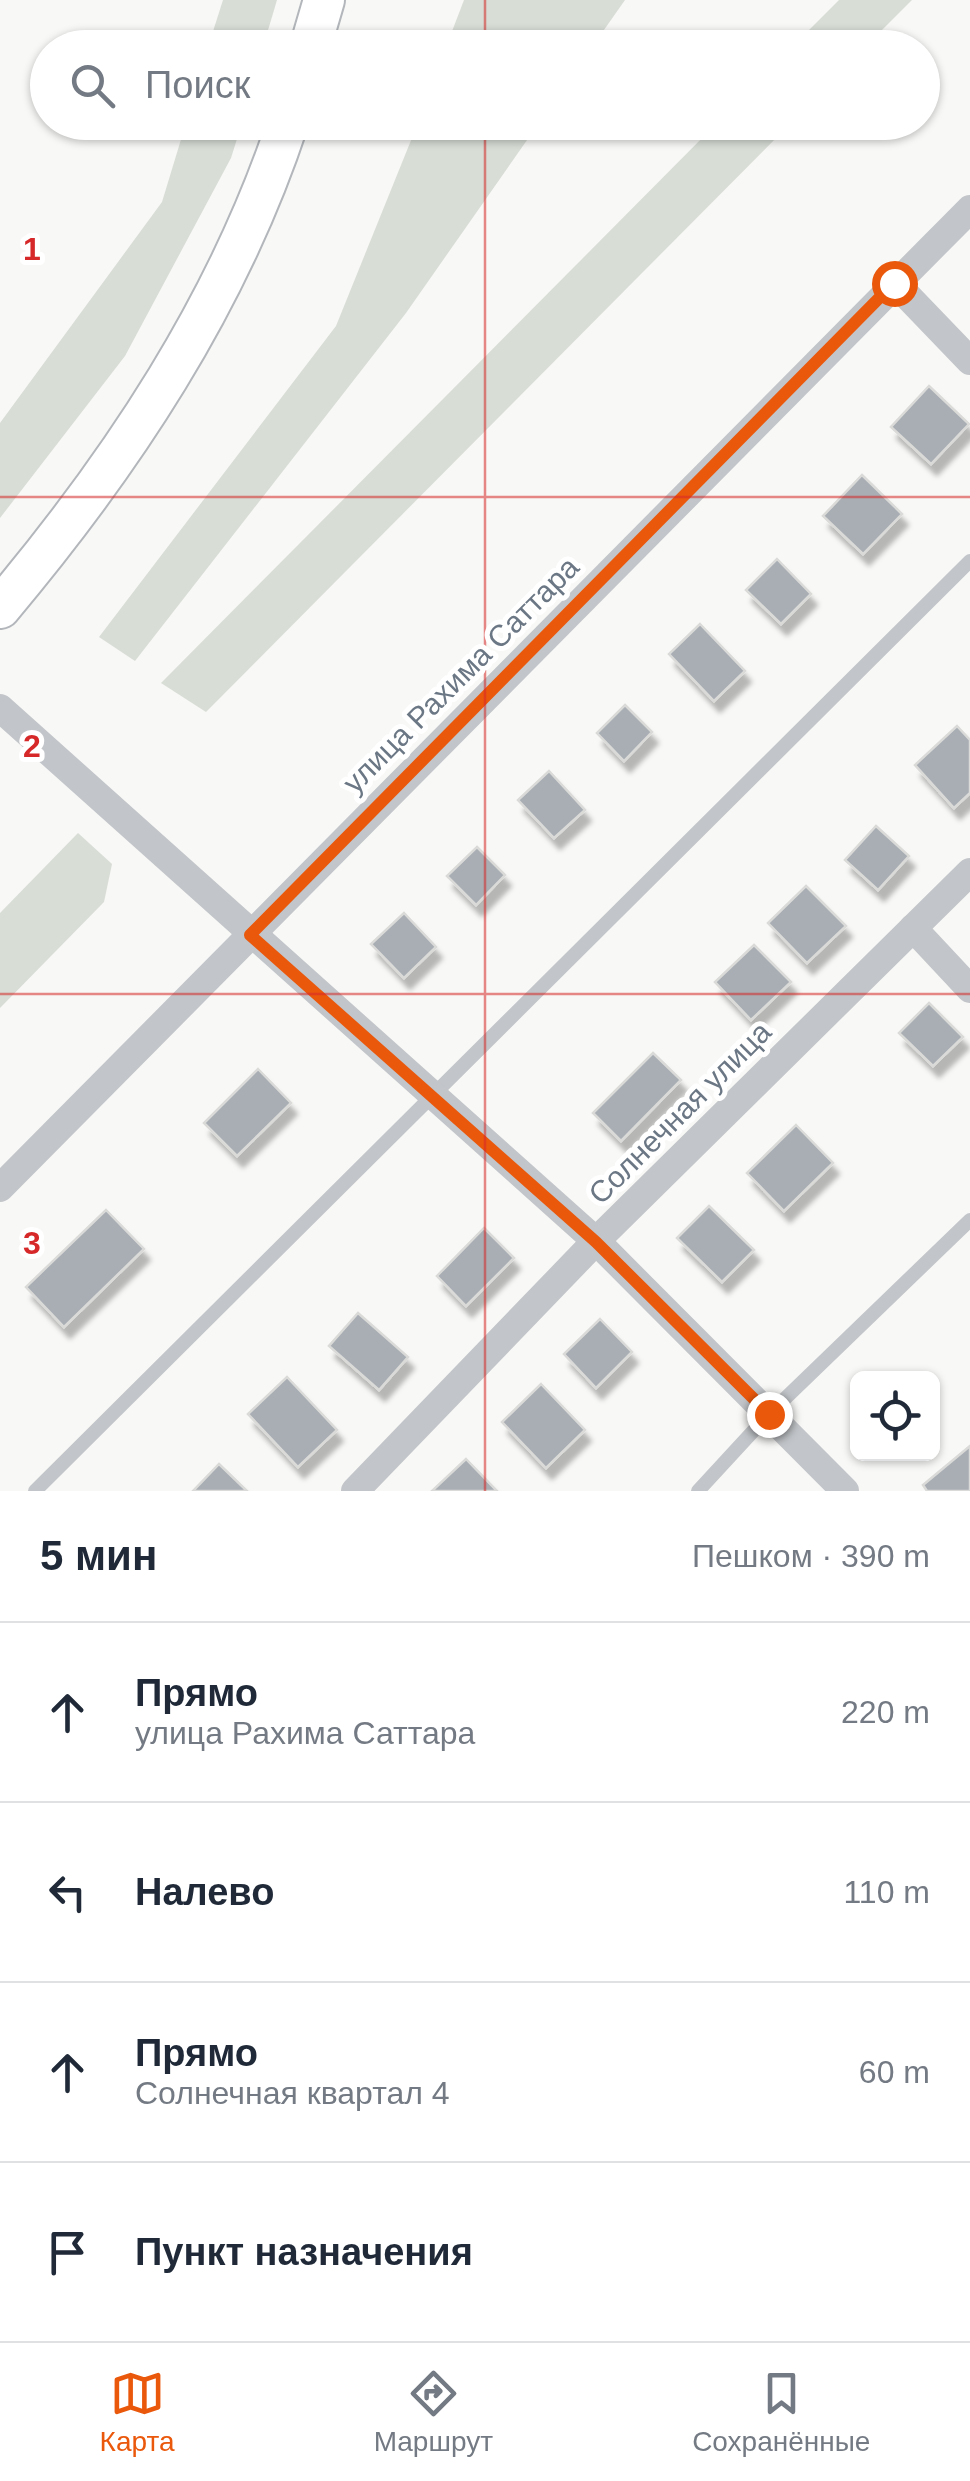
<!DOCTYPE html>
<html lang="ru">
<head>
<meta charset="utf-8">
<style>
	:root { --surface:#fff; --page:#f6f6f7; --text:#1f2937; --muted:#747a83; --line:#e0e1e3; --accent:#ea580c }
	body { margin:0; font-family:Helvetica,sans-serif; background:var(--page); color:var(--text) }
	.controls { position:absolute; right:30px; bottom:30px; display:grid; overflow:hidden; border-radius:15px; box-shadow:0 2px 8px #0004 }
	.controls button { width:90px; height:90px; display:grid; place-items:center; padding:0; border:0; border-bottom:2px solid var(--line); background:var(--surface); color:var(--text); font:50px sans-serif }
	.stop { position:absolute; width:30px; height:30px; margin:-22px; border:8px solid #ea580c; border-radius:50%; background:#fff }
	.stop.end { background:#ea580c; border-color:#fff; box-shadow:0 2px 10px #0008 }
	.list { margin:0; padding:0; list-style:none }
	h2 { display:flex; justify-content:space-between; align-items:center; height:130px; margin:0; padding:0 40px; font-size:42px }
	h2 small { font-size:32px; font-weight:400; color:var(--muted) }
	.list li { display:grid; grid-template-columns:65px 1fr auto; gap:30px; align-items:center; box-sizing:border-box; height:180px; padding:0 40px; border-top:2px solid var(--line) }
	.list b { display:block; font-size:38px; white-space:nowrap }
	.list p { margin:0; font-size:32px; white-space:nowrap; color:var(--muted) }
	.list em { font-size:32px; font-style:normal; color:var(--muted) }
	.icon { flex:none; width:55px; height:55px; fill:none; stroke:currentColor; stroke-width:2; stroke-linecap:round; stroke-linejoin:round }
	.map { position:relative; flex:none; width:970px; height:1491px; overflow:hidden }
	.search { position:absolute; background:var(--surface); box-shadow:0 2px 8px #0004; left:30px; right:30px; top:30px; height:110px; display:flex; align-items:center; gap:25px; box-sizing:border-box; padding:0 35px; border-radius:55px; color:var(--muted); font-size:38px }
	.sheet { height:850px; background:var(--surface) }
	nav { display:flex; justify-content:space-around; align-items:center; box-sizing:border-box; height:140px; border-top:2px solid var(--line); background:var(--surface); font-size:28px; color:var(--muted) }
	nav a { display:grid; justify-items:center; gap:5px }
	nav .on { color:var(--accent) }
	.map>svg:first-child { display:block }
</style>
</head>
<body>
<div class="map">
<svg width="970" height="1491" viewBox="0 0 970 1491">
	<defs>
		<filter id="shadow"><feDropShadow dx="6" dy="11" stdDeviation="2.5" flood-color="#0004"/></filter>
	</defs>
	<rect width="100%" height="100%" fill="#f8f8f6"/>
	<!-- green -->
	<g fill="#d8ddd6">
		<polygon points="223,0 277,0 263,47 208,47"/>
		<polygon points="464,0 625,0 592,47 446,47"/>
		<polygon points="839,0 912,0 865,47 792,47"/>
		<polygon points="718,122 791,123 206,712 161,683"/>
		<polygon points="186,123 242,123 231,158 125,356 0,518 0,423 162,202"/>
		<polygon points="418,123 539,123 406,313 135,661 99,637 336,326"/>
		<polygon points="78,833 112,864 104,902 0,1008 0,913"/>
	</g>
	<!-- building -->
	<g fill="#a8aeb4" stroke="#dadad8" stroke-width="2.5" filter="url(#shadow)">
		<polygon points="929,386 969,424 931,464 891,427"/>
		<polygon points="862,475 902,514 863,554 823,516"/>
		<polygon points="777,559 811,594 781,624 746,590"/>
		<polygon points="700,624 745,671 714,701 669,654"/>
		<polygon points="625,705 652,732 624,761 597,733"/>
		<polygon points="957,726 970,740 970,793 954,808 915,765"/>
		<polygon points="549,771 585,810 554,838 518,800"/>
		<polygon points="876,826 909,856 878,890 845,860"/>
		<polygon points="477,847 505,875 476,905 447,876"/>
		<polygon points="806,886 846,926 807,963 768,923"/>
		<polygon points="404,913 436,947 404,978 371,944"/>
		<polygon points="754,945 791,982 751,1020 715,982"/>
		<polygon points="929,1003 963,1037 933,1066 899,1033"/>
		<polygon points="653,1053 681,1080 621,1141 593,1113"/>
		<polygon points="258,1069 291,1103 237,1156 204,1123"/>
		<polygon points="796,1125 833,1163 784,1211 747,1173"/>
		<polygon points="709,1206 754,1250 722,1282 677,1238"/>
		<polygon points="106,1210 144,1249 64,1327 26,1287"/>
		<polygon points="484,1228 514,1258 466,1306 437,1276"/>
		<polygon points="358,1313 408,1357 379,1390 329,1346"/>
		<polygon points="600,1319 632,1352 596,1388 564,1354"/>
		<polygon points="287,1377 337,1430 298,1467 248,1414"/>
		<polygon points="541,1384 585,1430 546,1468 502,1422"/>
		<polygon points="970,1446 970,1491 927,1491 923,1485"/>
		<polygon points="466,1459 497,1491 432,1491"/>
		<polygon points="219,1464 247,1491 193,1491"/>
	</g>
	<g fill="none" stroke-linecap="round" stroke-linejoin="round">
		<defs>
			<g id="secondary">
				<polyline points="310,48 324,0"/>
				<path d="M 0,608 C 122,463 228,304 288,122"/>
			</g>
		</defs>
		<!-- secondary casing -->
		<use href="#secondary" stroke="#b3b7bc" stroke-width="44"/>
		<!-- service -->
		<g stroke="#c2c5c9" stroke-width="14">
			<polyline points="35,1491 970,561"/>
			<polyline points="698,1491 769,1414 970,1220"/>
		</g>
		<!-- minor -->
		<g stroke="#c2c5c9" stroke-width="28">
			<polyline points="895,283 970,361"/>
			<polyline points="0,708 596,1241 845,1491"/>
			<polyline points="913,928 970,989"/>
			<polyline points="0,1188 970,209"/>
			<polyline points="355,1491 596,1241 970,872"/>
		</g>
		<!-- secondary -->
		<use href="#secondary" stroke="#fff" stroke-width="40"/>
	</g>
	<g fill="none" stroke-linecap="round" stroke-linejoin="round">
		<!-- route -->
		<polyline stroke="#ea580c" stroke-width="12" points="769,1414 596,1242 250,935 894,283"/>
	</g>
	<!-- grid -->
	<path fill="none" stroke="#d62828" stroke-width="2.5" stroke-opacity="0.55" d="M 485,0 L 485,48M 485,122 L 485,1491M 0,497 L 970,497M 0,994 L 970,994"/>
	<g text-anchor="middle" stroke-width="10" stroke-linejoin="round" paint-order="stroke">
		<!-- street labels -->
		<g font-size="30" fill="#6b7784" stroke="#fff">
			<text transform="translate(461 675) rotate(-45)" y="10">улица Рахима Саттара</text>
			<text transform="translate(680 1113) rotate(-45)" y="10">Солнечная улица</text>
		</g>
	</g>
	<g font-size="32" text-anchor="middle" font-weight="bold" fill="#d62828" stroke="#fff" stroke-width="10" stroke-linejoin="round" paint-order="stroke">
		<text x="32" y="260">1</text>
		<text x="32" y="757">2</text>
		<text x="32" y="1254">3</text>
	</g>
</svg>
<div class="controls">
<button><svg class="icon" aria-label="locate" viewBox="0 0 24 24"><circle cx="12" cy="12" r="6"/><path d="M12 2v4M12 18v4M2 12h4M18 12h4"/></svg></button>
</div>
<div class="stop" style="left:894px;top:283px"></div>
<div class="stop end" style="left:769px;top:1414px"></div>
<div class="search"><svg class="icon" aria-label="search" viewBox="0 0 24 24"><circle cx="10" cy="10" r="6"/><path d="M15 15l6 6"/></svg>Поиск</div>
</div>
<section class="sheet">
<h2>5 мин<small>Пешком · 390 m</small></h2>
<ul class="list">
<li><svg class="icon" aria-label="ahead" viewBox="0 0 24 24"><path d="M12 20V5M6 11l6-6 6 6"/></svg><div><b>Прямо</b><p>улица Рахима Саттара</p></div><em>220 m</em></li>
<li><svg class="icon" aria-label="left" viewBox="0 0 24 24"><path d="M17 20v-9H6M10 6l-5 5 5 5"/></svg><div><b>Налево</b></div><em>110 m</em></li>
<li><svg class="icon" aria-label="ahead" viewBox="0 0 24 24"><path d="M12 20V5M6 11l6-6 6 6"/></svg><div><b>Прямо</b><p>Солнечная квартал 4</p></div><em>60 m</em></li>
<li><svg class="icon" aria-label="arrive" viewBox="0 0 24 24"><path d="M6 21V4h12l-3 4 3 4H6"/></svg><div><b>Пункт назначения</b></div></li>
</ul>
</section>
<nav>
<a class="on"><svg class="icon" aria-label="map" viewBox="0 0 24 24"><path d="M3 6l6-2 6 2 6-2v14l-6 2-6-2-6 2zM9 4v14M15 6v14"/></svg>Карта</a>
<a><svg class="icon" aria-label="directions" viewBox="0 0 24 24"><path d="M12 3l9 9-9 9-9-9zM9 14v-3h6M13 9l2 2-2 2"/></svg>Маршрут</a>
<a><svg class="icon" aria-label="saved" viewBox="0 0 24 24"><path d="M7 4h10v16l-5-4-5 4z"/></svg>Сохранённые</a>
</nav>
</body>
</html>
